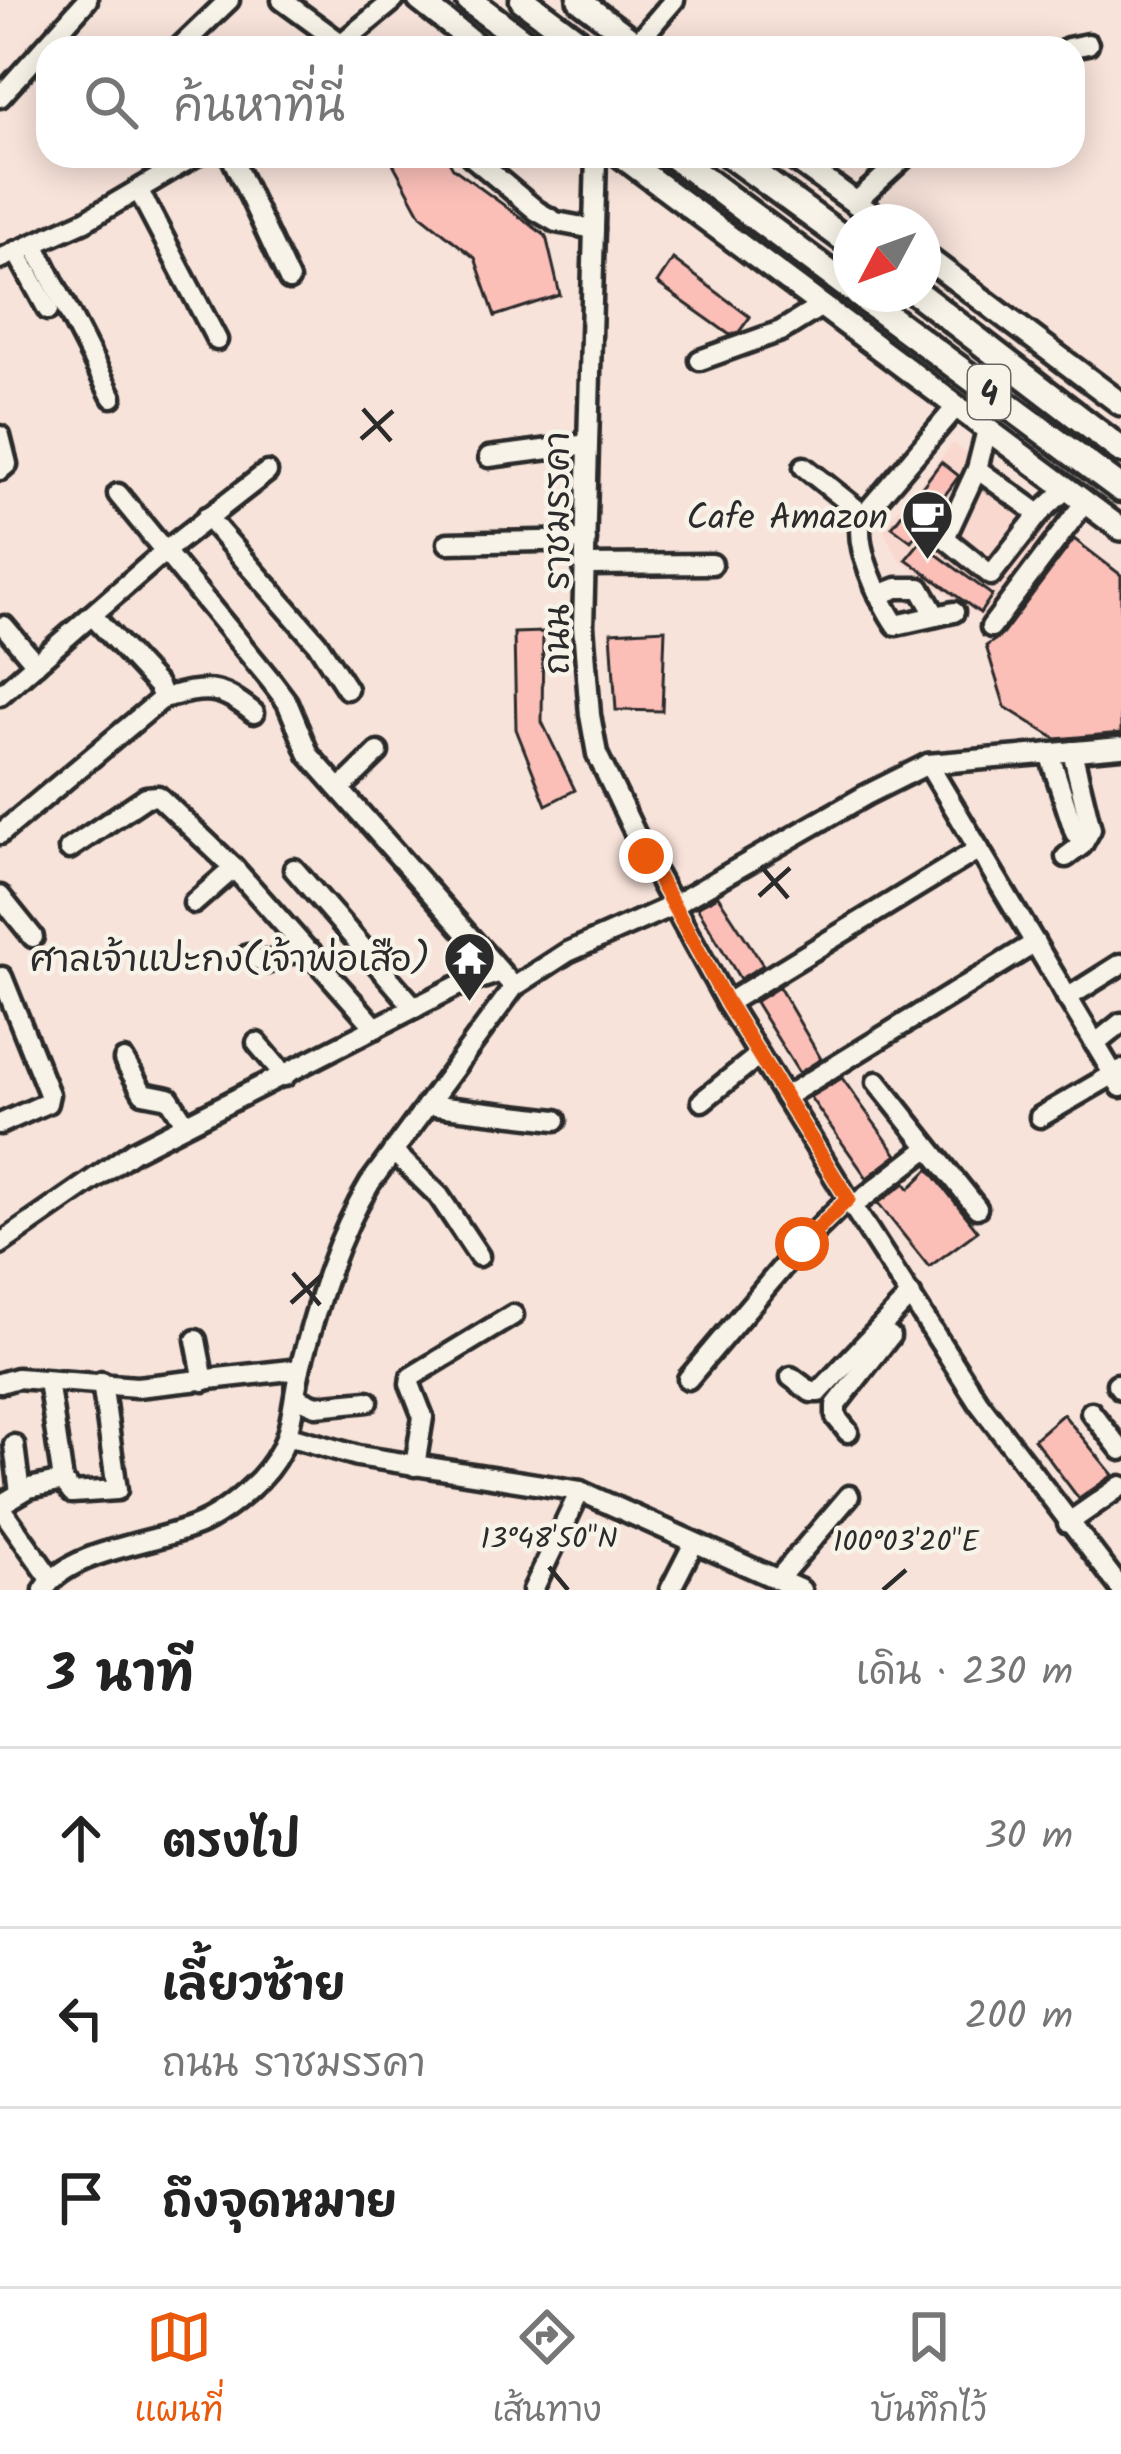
<!DOCTYPE html>
<html lang="th">
<head>
<meta charset="utf-8">
<style>
	:root { --surface:#fff; --page:#f2f2f2; --text:#222; --muted:#767676; --line:#e0e0e0; --accent:#ea580c }
	body { margin:0; font-family:Kalam,"Playpen Sans Thai",sans-serif; background:var(--page); color:var(--text) }
	.compass { position:absolute; left:833px; top:204px; width:108px; height:108px; border-radius:50%; background:var(--surface); box-shadow:0 6px 30px #0003; rotate:229deg }
	.stop { position:absolute; width:36px; height:36px; margin:-27px; border:9px solid #ea580c; border-radius:50%; background:#fff }
	.stop.end { background:#ea580c; border-color:#fff; box-shadow:0 3px 12px #0008 }
	.list { margin:0; padding:0; list-style:none }
	h2 { display:flex; justify-content:space-between; align-items:center; height:156px; margin:0; padding:0 48px; font-size:51px }
	h2 small { font-size:39px; font-weight:400; color:var(--muted) }
	.list li { display:grid; grid-template-columns:78px 1fr auto; gap:36px; align-items:center; box-sizing:border-box; height:180px; padding:0 48px; border-top:3px solid var(--line) }
	.list b { display:block; font-size:45px; white-space:nowrap }
	.list p { margin:0; font-size:39px; white-space:nowrap; color:var(--muted) }
	.list em { font-size:39px; font-style:normal; color:var(--muted) }
	.icon { flex:none; width:66px; height:66px; fill:none; stroke:currentColor; stroke-width:2; stroke-linecap:round; stroke-linejoin:round }
	.map { position:relative; flex:none; width:1121px; height:1590px; overflow:hidden }
	.search { position:absolute; background:var(--surface); box-shadow:0 6px 30px #0003; left:36px; right:36px; top:36px; height:132px; display:flex; align-items:center; gap:30px; box-sizing:border-box; padding:0 42px; border-radius:36px; color:var(--muted); font-size:45px }
	.sheet { height:696px; background:var(--surface) }
	nav { display:flex; justify-content:space-around; align-items:center; box-sizing:border-box; height:168px; border-top:3px solid var(--line); background:var(--surface); font-size:33px; color:var(--muted) }
	nav a { display:grid; justify-items:center; gap:6px }
	nav .on { color:var(--accent) }
	.map>svg:first-child { display:block }
</style>
</head>
<body>
<div class="map">
<svg width="1121" height="1590" viewBox="0 0 1121 1590">
	<rect width="100%" height="100%" fill="#f8e3da"/>
	<filter id="ink" filterUnits="userSpaceOnUse"><feTurbulence type="fractalNoise" baseFrequency=".00833" numOctaves="2"/><feDisplacementMap in="SourceGraphic" scale="24" xChannelSelector="R" yChannelSelector="G"/><feConvolveMatrix kernelMatrix="1 2 1 2 8 2 1 2 1" color-interpolation-filters="sRGB"/></filter>
	<g filter="url(#ink)">
		<!-- built -->
		<polygon fill="#f9d8d0" points="953,443 1055,521 982,618 901,562 882,529"/>
		<!-- building -->
		<g fill="#fbbfb8" stroke="#2b2b2b" stroke-width="3">
			<polygon points="389,156 446,156 453,168 546,236 560,295 495,316 475,258 421,215"/>
			<polygon points="673,259 750,317 739,332 730,335 657,283"/>
			<polygon points="941,462 959,476 911,541 892,527"/>
			<polygon points="1074,539 1121,575 1121,733 1056,739 1005,707 986,646 1002,635"/>
			<polygon points="920,542 992,595 980,613 906,559"/>
			<polygon points="665,629 662,711 616,710 611,632"/>
			<polygon points="543,632 542,722 575,790 546,805 516,729 514,633"/>
			<polygon points="718,896 763,965 740,979 697,907"/>
			<polygon points="779,987 821,1059 799,1073 755,1002"/>
			<polygon points="842,1078 897,1155 867,1178 810,1097"/>
			<polygon points="929,1169 978,1231 929,1267 878,1203 905,1183 909,1189"/>
			<polygon points="1063,1414 1113,1475 1079,1499 1034,1439"/>
		</g>
		<g fill="none" stroke-linecap="round" stroke-linejoin="round">
			<defs>
				<g id="minor">
					<polyline points="282,0 342,44"/>
					<polyline points="637,43 674,0"/>
					<polyline points="179,48 229,0"/>
					<polyline points="336,48 394,0"/>
					<polyline points="1068,48 1088,44"/>
					<polyline points="0,97 87,0"/>
					<polyline points="231,156 289,280"/>
					<polyline points="471,156 537,211 556,222 594,229"/>
					<polyline points="596,156 583,626 590,715 597,754 646,856 727,1003 848,1199 979,1403 1121,1589"/>
					<polyline points="139,191 217,340"/>
					<polyline points="856,202 906,156"/>
					<polyline points="34,244 112,397"/>
					<polyline points="16,251 48,310"/>
					<polyline points="0,259 85,221 195,156"/>
					<polyline points="700,360 781,331 823,305"/>
					<polyline points="987,430 977,469 945,538 991,575 1039,514 1066,489"/>
					<polyline points="0,436 7,464 0,470"/>
					<polyline points="489,457 588,444"/>
					<polyline points="804,467 864,515"/>
					<polyline points="977,469 1039,514"/>
					<polyline points="118,494 272,682 287,702 309,755 514,987"/>
					<polyline points="207,517 317,643 347,689"/>
					<polyline points="448,543 586,540"/>
					<polyline points="585,565 712,564"/>
					<polyline points="879,595 897,588 920,588 936,616"/>
					<path d="M 954,612 L 896,625 C 881,604 849,538 864,515 L 956,407"/>
					<polyline points="4,626 36,664"/>
					<polyline points="991,627 1085,502"/>
					<polyline points="0,695 164,552 267,472"/>
					<path d="M 163,698 C 206,687 219,684 254,713"/>
					<polyline points="1049,753 1075,833"/>
					<polyline points="928,764 1121,1087"/>
					<polyline points="340,789 378,752"/>
					<polyline points="0,834 163,698 158,686 92,615"/>
					<polyline points="69,849 146,797 158,796 234,868 376,1028"/>
					<polyline points="1066,857 1082,845 1091,829 1072,751"/>
					<polyline points="294,869 415,1008"/>
					<polyline points="0,896 33,937"/>
					<polyline points="194,903 234,868"/>
					<polyline points="248,955 267,963 289,953 311,952"/>
					<polyline points="1067,998 1121,964"/>
					<polyline points="727,1003 979,849"/>
					<polyline points="257,1043 285,1076"/>
					<polyline points="1095,1044 1121,1023"/>
					<polyline points="124,1060 143,1093 169,1098 185,1123"/>
					<polyline points="877,1082 977,1208"/>
					<polyline points="785,1097 1035,943"/>
					<polyline points="702,1101 759,1055"/>
					<polyline points="427,1105 556,1120"/>
					<polyline points="1040,1117 1121,1070"/>
					<polyline points="0,1124 47,1103 49,1094 2,977"/>
					<polyline points="393,1151 439,1196 479,1256"/>
					<polyline points="853,1206 928,1148"/>
					<polyline points="0,1244 134,1151 455,987 498,973"/>
					<polyline points="196,1340 204,1381"/>
					<polyline points="791,1377 811,1392 819,1392 911,1295"/>
					<polyline points="688,1379 802,1244 848,1199"/>
					<polyline points="48,1381 63,1481"/>
					<polyline points="0,1383 17,1378 137,1387 300,1369"/>
					<polyline points="1117,1384 1121,1389"/>
					<polyline points="296,1397 316,1406 368,1401"/>
					<polyline points="1091,1412 1121,1450"/>
					<polyline points="848,1432 836,1417 836,1405 890,1336"/>
					<polyline points="289,1436 358,1456 580,1491 801,1590"/>
					<polyline points="14,1445 20,1493"/>
					<polyline points="415,1466 423,1417 410,1384 411,1377 513,1315"/>
					<polyline points="0,1505 29,1488 63,1481 72,1493 117,1490 102,1382"/>
					<polyline points="0,1507 51,1579"/>
					<polyline points="1068,1523 1121,1486"/>
					<polyline points="779,1578 849,1496"/>
					<path d="M 44,1590 C 71,1548 158,1544 202,1523 C 223,1513 243,1496 260,1479 C 297,1440 289,1409 302,1361 C 319,1298 336,1239 370,1183 L 514,987 L 568,952 L 674,905 L 866,795 L 928,764 L 1121,747"/>
					<polyline points="533,1590 580,1491"/>
					<polyline points="670,1590 694,1543"/>
				</g>
				<g id="major">
					<polyline points="419,0 480,48"/>
					<polyline points="579,0 643,48"/>
					<polyline points="621,156 1121,529"/>
					<polyline points="791,156 882,222"/>
					<polyline points="923,255 1121,404"/>
				</g>
				<g id="highway">
					<polyline points="469,0 532,48"/>
					<polyline points="523,0 587,48"/>
					<polyline points="673,156 851,289"/>
					<polyline points="731,156 851,244"/>
					<polyline points="858,294 1121,489"/>
					<polyline points="918,294 1121,450"/>
				</g>
			</defs>
			<!-- minor casing -->
			<use href="#minor" stroke="#2b2b2b" stroke-width="27"/>
			<!-- major casing -->
			<use href="#major" stroke="#2b2b2b" stroke-width="30"/>
			<!-- highway casing -->
			<use href="#highway" stroke="#2b2b2b" stroke-width="33"/>
			<!-- minor -->
			<use href="#minor" stroke="#f7f3e8" stroke-width="18"/>
			<!-- major -->
			<use href="#major" stroke="#f7f3e8" stroke-width="21"/>
			<!-- highway -->
			<use href="#highway" stroke="#f7f3e8" stroke-width="24"/>
		</g>
	</g>
	<g fill="none" stroke-linecap="round" stroke-linejoin="round" filter="url(#ink)">
		<!-- route -->
		<polyline stroke="#ea580c" stroke-width="15" points="646,856 727,1003 848,1199 802,1244"/>
	</g>
	<!-- ticks -->
	<path fill="none" stroke="#2b2b2b" stroke-width="4.5" d="M 363,409 L 391,441M 361,439 L 393,411M 761,866 L 788,898M 759,896 L 790,868M 293,1273 L 320,1305M 291,1303 L 322,1275M 549,1567 L 568,1590M 883,1590 L 906,1570"/>
	<!-- icons -->
	<defs>
		<symbol id="cafe-pin" viewBox="-11 -11 22 30"><path d="M0 17L-7.5 6A9.5 9.5 0 1 1 7.5 6Z" fill="#2b2b2b" stroke="#f7f3e8"/><path d="M-5.5-4.5H6V0H3Q3 3.5 0 3.5H-2.5Q-5.5 3.5-5.5 0ZM3-3.2v2h1.7v-2ZM-6 4.5H4V6H-6Z" fill="#fff"/></symbol>
		<symbol id="temple-pin" viewBox="-11 -11 22 30"><path d="M0 17L-7.5 6A9.5 9.5 0 1 1 7.5 6Z" fill="#2b2b2b" stroke="#f7f3e8"/><path d="M0-6L5-2H3V0L6.5 2.5H4V6H1.5V3h-3V6H-4V2.5H-6.5L-3 0V-2H-5Z" fill="#fff"/></symbol>
	</defs>
	<g fill-rule="evenodd">
		<use href="#cafe-pin" x="898" y="486" width="59" height="81"/>
		<use href="#temple-pin" x="440" y="928" width="59" height="81"/>
	</g>
	<g text-anchor="middle" stroke-width="9" stroke-linejoin="round" paint-order="stroke">
		<!-- shield labels -->
		<rect fill="#f7f3e8" stroke="#686764" stroke-width="3" x="968" y="365" width="42" height="54" rx="9"/>
		<g font-size="33" font-weight="bold" fill="#2b2b2b">
			<text x="989" y="404">4</text>
		</g>
		<!-- poi labels -->
		<g font-size="36" fill="#2b2b2b" stroke="#f7f3e8" text-anchor="end">
			<text x="888" y="529">Cafe Amazon</text>
			<text x="430" y="971">ศาลเจ้าแปะกง(เจ้าพ่อเสือ)</text>
		</g>
		<!-- street labels -->
		<g font-size="36" fill="#2b2b2b" stroke="#f7f3e8">
			<text transform="translate(556 553) rotate(-90)" y="13">ถนน ราชมรรคา</text>
		</g>
	</g>
	<g font-size="30" text-anchor="middle" fill="#2b2b2b" stroke="#f7f3e8" stroke-width="9" stroke-linejoin="round" paint-order="stroke">
		<text x="549" y="1548">13°48'50"N</text>
		<text x="906" y="1551">100°03'20"E</text>
	</g>
</svg>
<svg class="compass" viewBox="-18 -18 36 36"><path d="M0-13l5 13h-10z" fill="#e53935"/><path d="M0 13l5-13h-10z" fill="#767676"/></svg>
<div class="stop" style="left:802px;top:1244px"></div>
<div class="stop end" style="left:646px;top:856px"></div>
<div class="search"><svg class="icon" aria-label="search" viewBox="0 0 24 24"><circle cx="10" cy="10" r="6"/><path d="M15 15l6 6"/></svg>ค้นหาที่นี่</div>
</div>
<section class="sheet">
<h2>3 นาที<small>เดิน · 230 m</small></h2>
<ul class="list">
<li><svg class="icon" aria-label="ahead" viewBox="0 0 24 24"><path d="M12 20V5M6 11l6-6 6 6"/></svg><div><b>ตรงไป</b></div><em>30 m</em></li>
<li><svg class="icon" aria-label="left" viewBox="0 0 24 24"><path d="M17 20v-9H6M10 6l-5 5 5 5"/></svg><div><b>เลี้ยวซ้าย</b><p>ถนน ราชมรรคา</p></div><em>200 m</em></li>
<li><svg class="icon" aria-label="arrive" viewBox="0 0 24 24"><path d="M6 21V4h12l-3 4 3 4H6"/></svg><div><b>ถึงจุดหมาย</b></div></li>
</ul>
</section>
<nav>
<a class="on"><svg class="icon" aria-label="map" viewBox="0 0 24 24"><path d="M3 6l6-2 6 2 6-2v14l-6 2-6-2-6 2zM9 4v14M15 6v14"/></svg>แผนที่</a>
<a><svg class="icon" aria-label="directions" viewBox="0 0 24 24"><path d="M12 3l9 9-9 9-9-9zM9 14v-3h6M13 9l2 2-2 2"/></svg>เส้นทาง</a>
<a><svg class="icon" aria-label="saved" viewBox="0 0 24 24"><path d="M7 4h10v16l-5-4-5 4z"/></svg>บันทึกไว้</a>
</nav>
</body>
</html>
